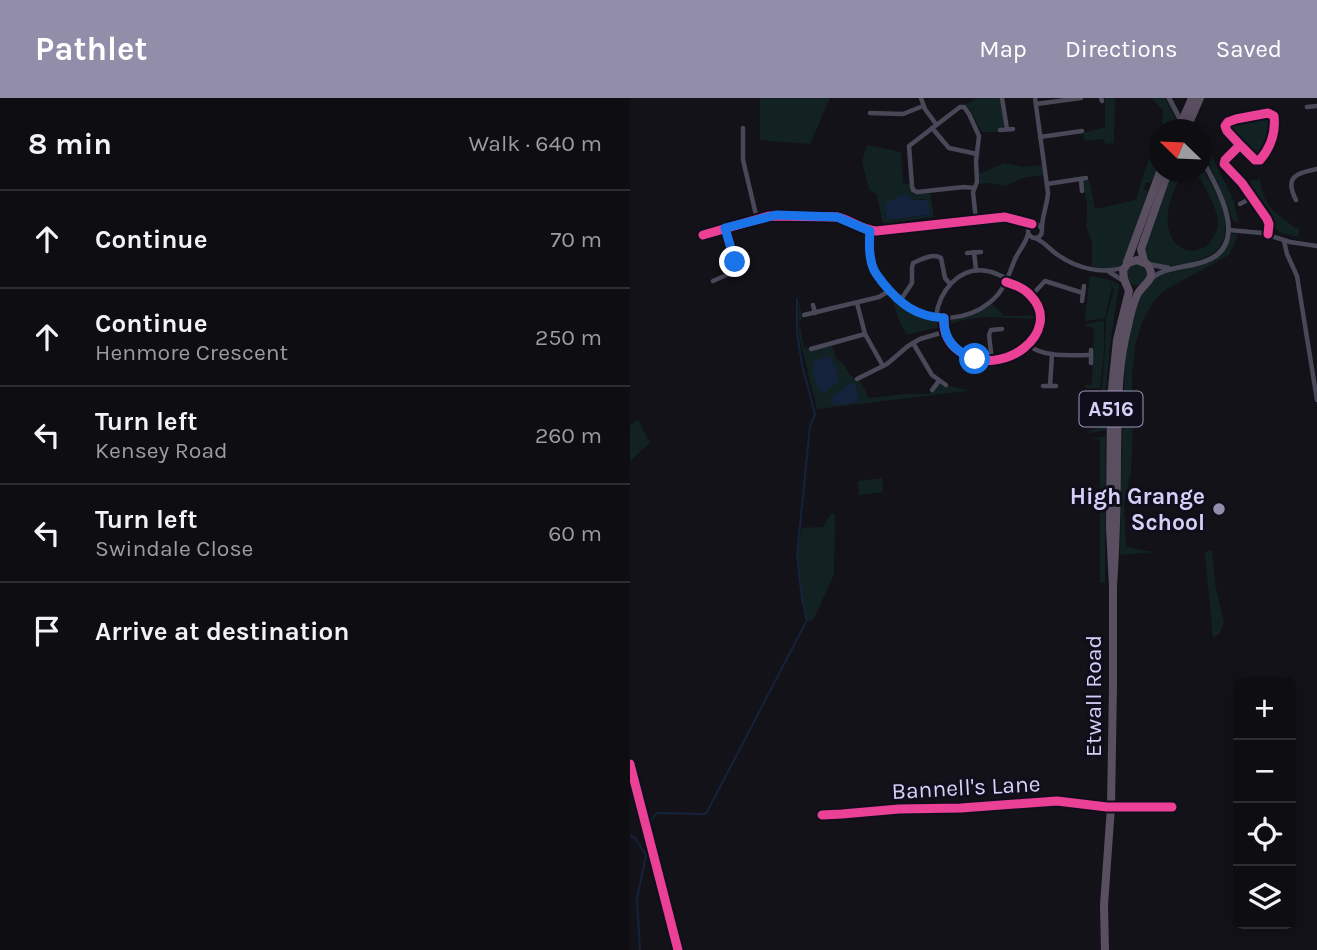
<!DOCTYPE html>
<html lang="en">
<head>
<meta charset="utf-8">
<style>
	:root { --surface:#0e0e12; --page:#1c1c20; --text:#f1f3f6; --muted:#9b9c9f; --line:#2e2e32; --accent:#928eaa }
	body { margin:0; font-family:Karla,sans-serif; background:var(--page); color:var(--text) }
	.controls { position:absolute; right:21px; bottom:21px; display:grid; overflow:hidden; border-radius:10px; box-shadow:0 4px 18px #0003 }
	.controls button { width:63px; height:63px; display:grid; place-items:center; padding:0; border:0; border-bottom:2px solid var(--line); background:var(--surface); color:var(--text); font:35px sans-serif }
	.compass { position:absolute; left:519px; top:21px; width:63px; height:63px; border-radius:50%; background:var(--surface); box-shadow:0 4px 18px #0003; rotate:293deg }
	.stop { position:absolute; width:21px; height:21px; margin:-16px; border:5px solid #1a73e8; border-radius:50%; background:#fff }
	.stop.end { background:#1a73e8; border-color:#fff; box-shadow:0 2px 7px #0008 }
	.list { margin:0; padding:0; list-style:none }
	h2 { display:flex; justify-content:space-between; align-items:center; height:91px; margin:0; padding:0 28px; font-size:30px }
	h2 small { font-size:23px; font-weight:400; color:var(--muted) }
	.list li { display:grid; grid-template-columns:46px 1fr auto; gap:21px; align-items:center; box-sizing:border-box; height:98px; padding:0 28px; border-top:2px solid var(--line) }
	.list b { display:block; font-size:26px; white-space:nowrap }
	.list p { margin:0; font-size:23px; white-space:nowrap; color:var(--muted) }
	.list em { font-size:23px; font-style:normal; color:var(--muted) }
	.icon { flex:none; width:38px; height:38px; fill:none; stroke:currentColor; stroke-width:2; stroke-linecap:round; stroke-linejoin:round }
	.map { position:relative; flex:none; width:687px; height:852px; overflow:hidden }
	header { display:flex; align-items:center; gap:42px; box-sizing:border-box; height:98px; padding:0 35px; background:var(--accent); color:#fff }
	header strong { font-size:33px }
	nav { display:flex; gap:38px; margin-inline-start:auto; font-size:24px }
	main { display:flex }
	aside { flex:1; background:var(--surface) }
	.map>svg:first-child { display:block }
</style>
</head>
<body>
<header>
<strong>Pathlet</strong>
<nav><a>Map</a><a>Directions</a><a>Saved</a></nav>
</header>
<main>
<aside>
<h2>8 min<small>Walk · 640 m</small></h2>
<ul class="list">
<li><svg class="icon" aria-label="ahead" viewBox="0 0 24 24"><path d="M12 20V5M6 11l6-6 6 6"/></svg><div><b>Continue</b></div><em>70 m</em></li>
<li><svg class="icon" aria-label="ahead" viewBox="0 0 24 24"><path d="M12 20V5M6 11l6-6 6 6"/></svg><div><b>Continue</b><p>Henmore Crescent</p></div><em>250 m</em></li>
<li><svg class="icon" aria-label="left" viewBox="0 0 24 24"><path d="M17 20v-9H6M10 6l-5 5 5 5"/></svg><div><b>Turn left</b><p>Kensey Road</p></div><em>260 m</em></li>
<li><svg class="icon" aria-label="left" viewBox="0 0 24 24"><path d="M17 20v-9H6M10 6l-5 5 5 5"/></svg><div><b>Turn left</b><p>Swindale Close</p></div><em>60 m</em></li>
<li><svg class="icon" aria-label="arrive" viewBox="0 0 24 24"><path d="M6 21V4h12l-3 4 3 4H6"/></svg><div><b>Arrive at destination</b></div></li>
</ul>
</aside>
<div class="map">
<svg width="687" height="852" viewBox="0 0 687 852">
	<rect width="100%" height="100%" fill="#131218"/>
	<!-- green -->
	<g fill="#122223" fill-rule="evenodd">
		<polygon points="130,0 200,0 180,46 130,42"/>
		<polygon points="346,0 371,0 374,28 368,31 368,34 352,34 340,12 335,7"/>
		<polygon points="475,0 485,0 484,45 475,46 474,41 455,43 453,35 475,29"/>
		<polygon points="521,0 535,0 547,24 544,31 532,31 533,12"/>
		<path d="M 639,17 L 642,21 C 642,37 639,51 627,61 L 597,31 L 598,26 Z"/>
		<path d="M 529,38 L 529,67 L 521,85 L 515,85 L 514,91 L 518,93 L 496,163 C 485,173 475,171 462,169 L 462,144 L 456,128 L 457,120 L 457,105 L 453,86 L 455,83 L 459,82 L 465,111 L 506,102 L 515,72 Z"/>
		<polygon points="572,40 583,60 603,101 609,125 603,123 589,87 572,52"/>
		<path d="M 237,47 L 271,54 L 273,85 L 280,86 L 281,93 L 284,96 L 300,95 L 304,119 L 253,126 L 247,97 L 239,91 L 232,64 ZM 296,101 L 298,117 L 257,122 L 255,114 L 281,102 Z"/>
		<polygon points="374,65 394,69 411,67 413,77 393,80 376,88 361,85 350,86 349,76"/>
		<path d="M 572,69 C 582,88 597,109 595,131 C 594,155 577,160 557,165 C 542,168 528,170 515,160 L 514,148 L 541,74 L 552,74 C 547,87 539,101 538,115 C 537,124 538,134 543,142 C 554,158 574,155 583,140 C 586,135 588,130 588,124 C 586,105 575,90 566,74 L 572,74 Z"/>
		<path d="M 630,81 C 634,111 644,112 665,130 L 669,130 L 669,139 L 651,135 L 644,129 L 641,120 L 616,84 Z"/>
		<path d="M 602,136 L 608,136 L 599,157 L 535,192 L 524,203 L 512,224 L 505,248 L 502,277 L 503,330 L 501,375 L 494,405 L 496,449 L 524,454 L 490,457 C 491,405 491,353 494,300 C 495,267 495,231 510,200 C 513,194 519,188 523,183 C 529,177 535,176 542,174 C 574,166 587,171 602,136 Z"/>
		<circle cx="507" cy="176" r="11"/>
		<path d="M 460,178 C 472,180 479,180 489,187 L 480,246 L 476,292 L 476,332 L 459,335 L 459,333 L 469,330 L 475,253 L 476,221 L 484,192 L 482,187 L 478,183 L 482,189 L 475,220 L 455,223 Z"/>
		<path d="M 262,201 C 277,214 292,222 310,222 L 311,230 L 304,230 L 277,237 L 270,225 Z"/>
		<path d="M 169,202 L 172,221 L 169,223 L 174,250 L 181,252 L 202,248 L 206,260 L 213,266 L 220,277 L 231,285 L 239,300 L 277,296 L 300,296 L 310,286 C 319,289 328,288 337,293 L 187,311 L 169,237 Z"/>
		<polygon points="362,206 371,214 373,218 407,218 407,221 356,219 338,221 320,226 319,222 348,215"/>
		<polygon points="474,223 474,253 470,290 455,290 455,287 462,287 464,232 461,229 455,228 455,226"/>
		<polygon points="8,322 20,345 0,363 0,327"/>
		<polygon points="476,339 475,485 470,485 470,342 461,340"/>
		<polygon points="252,380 253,394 229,397 228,383"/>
		<polygon points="205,415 204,476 183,523 175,522 167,458 172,430 193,429 201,416"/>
		<polygon points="582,452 585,486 594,524 590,535 583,540 575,454"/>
	</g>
	<!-- water -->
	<g fill="#15223b">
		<polygon points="271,97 279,98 282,102 298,102 300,115 298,117 257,122 255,114 256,105"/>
		<path d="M 197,258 L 201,260 L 210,282 L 195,294 L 191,294 C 186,286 181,272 184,263 Z"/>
		<polygon points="220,285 226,288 228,303 215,307 203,306 202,299"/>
	</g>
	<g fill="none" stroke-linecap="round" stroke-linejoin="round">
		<!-- stream -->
		<g stroke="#15223b" stroke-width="2">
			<polyline points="19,725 27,715 75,716 77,714 177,522 172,501 167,458 180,328 185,316 172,267 167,234 167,201"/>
			<polyline points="0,738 5,740 16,757 7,801 10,852"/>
		</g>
		<!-- minor -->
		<g stroke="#494858" stroke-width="4.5">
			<polyline points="291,0 295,11 306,26"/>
			<polyline points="372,0 377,31"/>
			<path d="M 405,0 L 418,95 C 417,108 412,118 412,130"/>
			<polyline points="471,0 472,3"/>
			<polyline points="406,6 451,0"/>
			<polyline points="677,9 687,8"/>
			<polyline points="240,15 273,16 293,8"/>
			<polyline points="113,30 113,62 127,121"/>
			<polyline points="302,30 319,50 347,56"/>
			<polyline points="370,32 383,31"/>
			<polyline points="410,39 452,33"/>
			<path d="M 610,47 L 625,62 L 630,62 C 641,49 646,35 644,18 L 638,15 L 606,21 L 598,24 L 595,28 L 597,33 L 610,47 L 595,62 L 594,66 L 612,85 L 637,121 L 639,126 L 638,136"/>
			<polyline points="451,81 452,93"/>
			<polyline points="417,86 456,80"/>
			<polyline points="344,90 334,89 287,94 283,92 282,88 279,48 330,9 334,9 339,16 349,38 346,63 347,84 343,94 346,122"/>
			<path d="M 666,102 C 654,79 666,75 687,71"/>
			<polyline points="610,106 623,99"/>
			<circle cx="405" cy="133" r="7"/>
			<polyline points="95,129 108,171"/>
			<polyline points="599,132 632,135 660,144 687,148"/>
			<path d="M 240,133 C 239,143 240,160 243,170 C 245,177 251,182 255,188 C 262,196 269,205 278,210 C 302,226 338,222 359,205 C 375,193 378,177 386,159 C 390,151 396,145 398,136"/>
			<path d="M 73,137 L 139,118 L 207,119 C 221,122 231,132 246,133 L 375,119 L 402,126"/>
			<path d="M 405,140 C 415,144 420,152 428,157 C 446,170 473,177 494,169"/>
			<polyline points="654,143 657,156 667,178 687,302"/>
			<polyline points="344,154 346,172"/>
			<polyline points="337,155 351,154"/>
			<polyline points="478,173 495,184"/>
			<polyline points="83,183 114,169"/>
			<polyline points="401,198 415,183 453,195"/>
			<path d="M 270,203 L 282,185 L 282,170 L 283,165 C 292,161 303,155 311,160 L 315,180 L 320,186"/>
			<polyline points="452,203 454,188"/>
			<polyline points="227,205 235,236 253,268"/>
			<polyline points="183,207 185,215"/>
			<polyline points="174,217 249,199 259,193"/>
			<path d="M 306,219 C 309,194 328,168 357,173 C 364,174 371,178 378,181"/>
			<path d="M 314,220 C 313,234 317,244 329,253 C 371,284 436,233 400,197 C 394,190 385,187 376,184"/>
			<polyline points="283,245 302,277 316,287"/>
			<path d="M 398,247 C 414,260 441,257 461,257"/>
			<polyline points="181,251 235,236"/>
			<polyline points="362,263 359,237 361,232 372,231"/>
			<polyline points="461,265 461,252"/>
			<polyline points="227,281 257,266 278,248 290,241 314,234"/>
			<polyline points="413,288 426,288"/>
			<polyline points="420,288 422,256"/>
			<polyline points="302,292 309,283"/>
			<polyline points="192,717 212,716 269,711 331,710 427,703 477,709 542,709"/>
		</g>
		<!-- tertiary -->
		<g stroke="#494858" stroke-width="5">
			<polyline points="539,0 552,25"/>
			<polyline points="517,166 538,170"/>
			<path d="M 520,182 C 532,170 550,170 566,166 C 625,153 589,93 572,61"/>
		</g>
		<!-- trunk -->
		<g stroke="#5a4e61" stroke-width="8">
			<polyline points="548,32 562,0"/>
			<polyline points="556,32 570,0"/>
			<polyline points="514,163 511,151 538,74"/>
			<polyline points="497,164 530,74"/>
			<path d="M 475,852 L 474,807 L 481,709 L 483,588 L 483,488 L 480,430 L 481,300 L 487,242 L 499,193 L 494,181 L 493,172 L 498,165 L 507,162 L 517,166 C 528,182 514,184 507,197 C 503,206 500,218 498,228 C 487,269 488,312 487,355 C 487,400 486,444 483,488"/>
		</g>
		<defs>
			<g id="cycleway">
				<path d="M 610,47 L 625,62 L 630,62 C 641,49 646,35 644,18 L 638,15 L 606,21 L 598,24 L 595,28 L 597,33 L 610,47 L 595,62 L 594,66 L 612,85 L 637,121 L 639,126 L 638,136"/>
				<path d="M 73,137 L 139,118 L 207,119 C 221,122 231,132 246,133 L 375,119 L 402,126"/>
				<path d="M 314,220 C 313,234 317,244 329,253 C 371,284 436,233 400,197 C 394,190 385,187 376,184"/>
				<polyline points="0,666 48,852"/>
				<polyline points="192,717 212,716 269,711 331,710 427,703 477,709 542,709"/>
			</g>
		</defs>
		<!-- cycleway casing -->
		<use href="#cycleway" stroke="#110e1c" stroke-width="13"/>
		<!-- cycleway -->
		<use href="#cycleway" stroke="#ea4096" stroke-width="9"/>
	</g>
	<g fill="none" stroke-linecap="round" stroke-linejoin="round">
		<!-- route -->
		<path stroke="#1a73e8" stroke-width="9" d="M 105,164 L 95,130 L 146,117 L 207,119 L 240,133 C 239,144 239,161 244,172 C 246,176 250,181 253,185 C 270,206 287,219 314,220 C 313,241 325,254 345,261"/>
	</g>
	<!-- markers -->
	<circle fill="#928eaa" stroke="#110e1c" stroke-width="2.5" cx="589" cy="411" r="7"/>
	<g text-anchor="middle" stroke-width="6" stroke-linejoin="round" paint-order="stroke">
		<!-- shield labels -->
		<rect fill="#110e1c" stroke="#9b96b6" stroke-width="2" x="449.5" y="293.5" width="63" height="35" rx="5"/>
		<g font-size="21" font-weight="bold" fill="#d6d0f8">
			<text x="481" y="318">A516</text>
		</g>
		<!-- poi labels -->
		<g font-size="23" font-weight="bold" fill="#d6d0f8" stroke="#110e1c" text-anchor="end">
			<text x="575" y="406">High Grange<tspan x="575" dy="26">School</tspan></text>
		</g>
		<!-- street labels -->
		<g font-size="23" fill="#d6d0f8" stroke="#110e1c">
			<text transform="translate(463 598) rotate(-90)" y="8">Etwall Road</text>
			<text transform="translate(336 689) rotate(-3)" y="8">Bannell's Lane</text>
		</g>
	</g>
</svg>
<div class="controls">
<button>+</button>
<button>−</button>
<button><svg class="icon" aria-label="locate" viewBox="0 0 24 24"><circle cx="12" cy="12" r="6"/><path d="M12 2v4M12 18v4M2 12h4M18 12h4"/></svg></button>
<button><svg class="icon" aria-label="layers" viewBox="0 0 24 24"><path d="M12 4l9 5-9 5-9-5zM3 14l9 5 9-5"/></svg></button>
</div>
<svg class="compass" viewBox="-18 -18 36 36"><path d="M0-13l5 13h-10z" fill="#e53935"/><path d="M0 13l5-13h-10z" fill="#9b9c9f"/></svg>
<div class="stop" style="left:345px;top:261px"></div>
<div class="stop end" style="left:105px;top:164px"></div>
</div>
</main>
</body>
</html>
